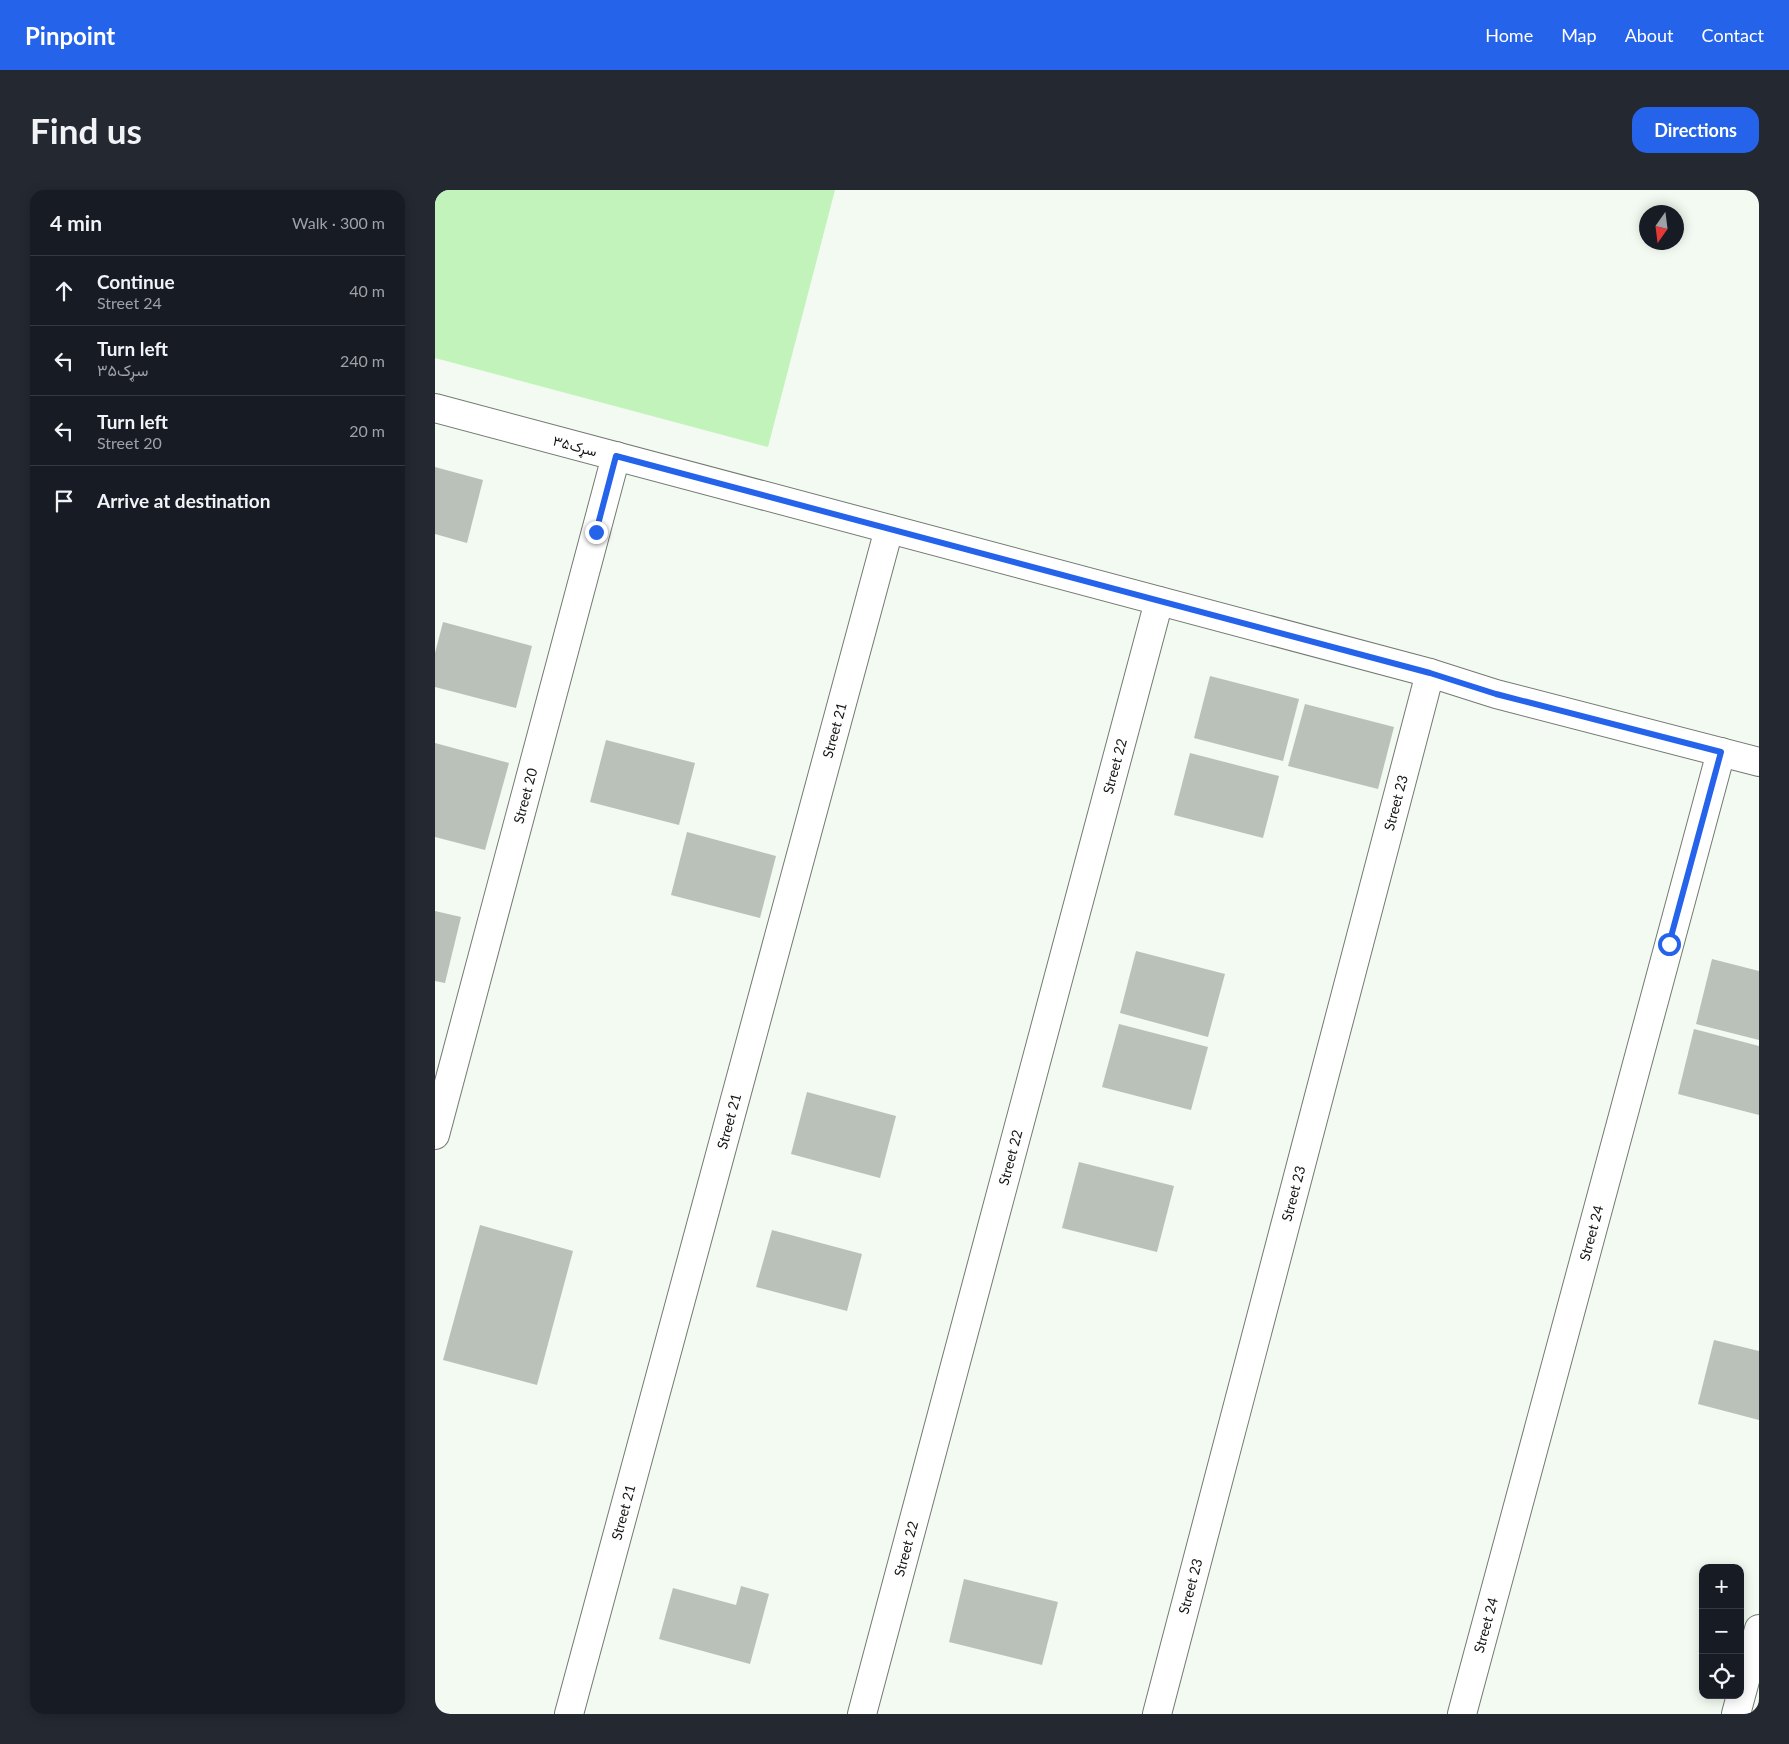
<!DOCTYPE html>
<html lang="en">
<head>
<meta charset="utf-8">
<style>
	:root { --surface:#171b24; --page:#242831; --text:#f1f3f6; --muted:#9ea1a6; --line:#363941; --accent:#2563eb }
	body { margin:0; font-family:Lato,Vazirmatn,sans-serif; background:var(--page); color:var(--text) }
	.controls { position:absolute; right:15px; bottom:15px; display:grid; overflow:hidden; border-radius:10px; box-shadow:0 2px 12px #0003 }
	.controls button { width:45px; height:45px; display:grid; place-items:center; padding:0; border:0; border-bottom:1px solid var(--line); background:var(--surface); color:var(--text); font:25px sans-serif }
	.compass { position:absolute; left:1204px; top:15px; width:45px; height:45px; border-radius:50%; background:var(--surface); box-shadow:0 2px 12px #0003; rotate:194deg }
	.stop { position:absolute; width:15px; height:15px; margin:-11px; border:4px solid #2563eb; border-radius:50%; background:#fff }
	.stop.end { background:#2563eb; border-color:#fff; box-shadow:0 1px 5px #0008 }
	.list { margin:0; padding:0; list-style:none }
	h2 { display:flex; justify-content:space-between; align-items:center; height:65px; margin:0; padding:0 20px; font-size:21px }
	h2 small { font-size:16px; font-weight:400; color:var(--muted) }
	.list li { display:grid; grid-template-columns:32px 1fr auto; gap:15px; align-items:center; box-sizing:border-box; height:70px; padding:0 20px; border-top:1px solid var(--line) }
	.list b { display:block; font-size:19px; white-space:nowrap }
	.list p { margin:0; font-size:16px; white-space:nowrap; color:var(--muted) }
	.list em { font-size:16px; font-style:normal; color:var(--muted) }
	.icon { flex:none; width:28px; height:28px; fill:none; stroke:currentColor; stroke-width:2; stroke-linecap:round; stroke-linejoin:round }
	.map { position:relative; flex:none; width:1324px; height:1524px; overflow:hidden; border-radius:15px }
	header { display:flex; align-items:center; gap:30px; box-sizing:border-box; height:70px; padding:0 25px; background:var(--accent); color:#fff }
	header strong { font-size:24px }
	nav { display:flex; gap:28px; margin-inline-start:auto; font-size:18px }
	.intro { display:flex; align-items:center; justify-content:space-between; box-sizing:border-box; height:120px; padding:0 30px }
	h1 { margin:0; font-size:35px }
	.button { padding:12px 22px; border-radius:15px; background:var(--accent); color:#fff; font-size:18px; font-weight:700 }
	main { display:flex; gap:30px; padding:0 30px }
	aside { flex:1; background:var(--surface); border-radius:15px; box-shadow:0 2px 12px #0003 }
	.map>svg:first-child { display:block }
</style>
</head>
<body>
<header>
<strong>Pinpoint</strong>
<nav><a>Home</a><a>Map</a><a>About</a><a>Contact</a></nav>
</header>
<div class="intro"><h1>Find us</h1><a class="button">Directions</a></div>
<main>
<aside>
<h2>4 min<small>Walk · 300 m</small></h2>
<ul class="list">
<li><svg class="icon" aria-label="ahead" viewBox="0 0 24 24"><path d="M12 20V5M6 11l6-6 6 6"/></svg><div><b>Continue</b><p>Street 24</p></div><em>40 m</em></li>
<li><svg class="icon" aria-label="left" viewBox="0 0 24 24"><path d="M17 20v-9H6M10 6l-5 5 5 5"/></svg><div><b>Turn left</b><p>سړک۳۵</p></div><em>240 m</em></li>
<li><svg class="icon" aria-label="left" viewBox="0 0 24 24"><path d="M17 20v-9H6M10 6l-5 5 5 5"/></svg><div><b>Turn left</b><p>Street 20</p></div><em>20 m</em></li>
<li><svg class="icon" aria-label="arrive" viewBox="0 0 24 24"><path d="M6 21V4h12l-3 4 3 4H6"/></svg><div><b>Arrive at destination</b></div></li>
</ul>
</aside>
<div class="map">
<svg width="1324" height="1524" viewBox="0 0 1324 1524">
	<rect width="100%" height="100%" fill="#f2faf1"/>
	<!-- green -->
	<polygon fill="#c1f3bb" points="0,0 400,0 333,257 0,168"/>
	<!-- building -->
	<g fill="#bac1b9">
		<polygon points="0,277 48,290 32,353 0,344"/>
		<polygon points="8,432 97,456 81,518 0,497 0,463"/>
		<polygon points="775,486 864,509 848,571 759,548"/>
		<polygon points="870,514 959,537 943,599 853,576"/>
		<polygon points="171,550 260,573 244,635 155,612"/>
		<polygon points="0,553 74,573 50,660 0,647"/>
		<polygon points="755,563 844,586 828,648 739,625"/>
		<polygon points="252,642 341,666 325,728 236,705"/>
		<polygon points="0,721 26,727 10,793 0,791"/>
		<polygon points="701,761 790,784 773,847 685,823"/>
		<polygon points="1277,769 1324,781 1324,850 1261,834"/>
		<polygon points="684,834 773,857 756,920 667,897"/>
		<polygon points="1259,839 1324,856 1324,925 1243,904"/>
		<polygon points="372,902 461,926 445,988 356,964"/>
		<polygon points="644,972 739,996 722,1062 627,1038"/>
		<polygon points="45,1035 138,1061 102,1195 8,1170"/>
		<polygon points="337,1040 427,1064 412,1121 321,1097"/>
		<polygon points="1279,1150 1324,1161 1324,1230 1263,1214"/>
		<polygon points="529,1389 623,1412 607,1475 514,1452"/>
		<polygon points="306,1396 334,1404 315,1474 224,1449 238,1398 301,1415"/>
	</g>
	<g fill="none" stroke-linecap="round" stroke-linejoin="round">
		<defs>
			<g id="minor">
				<polyline points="0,218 995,483 1061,504 1324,572"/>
				<path id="s1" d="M 0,945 L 181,266"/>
				<path id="s2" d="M 134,1524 L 454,339"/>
				<path id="s3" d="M 427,1524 L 724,411"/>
				<path id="s4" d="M 722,1524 L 995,483"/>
				<path id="s5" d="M 1027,1524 L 1286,562"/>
				<polyline points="1301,1524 1324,1439"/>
			</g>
		</defs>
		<!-- minor casing -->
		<use href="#minor" stroke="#737a72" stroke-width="30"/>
		<!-- minor -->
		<use href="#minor" stroke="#fff" stroke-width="28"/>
	</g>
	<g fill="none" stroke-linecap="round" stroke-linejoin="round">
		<!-- route -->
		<polyline stroke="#2563eb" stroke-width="6" points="161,342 181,266 995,483 1061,504 1286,562 1234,754"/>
	</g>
	<g text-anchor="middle" stroke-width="5" stroke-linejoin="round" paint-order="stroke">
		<!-- street labels -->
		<g font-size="14" fill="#121411" stroke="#fff">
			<text transform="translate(140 256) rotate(15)" y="5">سړک۳۵</text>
			<text dy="5" stroke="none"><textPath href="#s2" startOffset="1019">Street 21</textPath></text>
			<text dy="5" stroke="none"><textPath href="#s3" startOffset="981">Street 22</textPath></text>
			<text dy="5" stroke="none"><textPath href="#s1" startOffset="351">Street 20</textPath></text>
			<text dy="5" stroke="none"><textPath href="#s4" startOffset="942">Street 23</textPath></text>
			<text dy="5" stroke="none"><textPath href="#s2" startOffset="614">Street 21</textPath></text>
			<text dy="5" stroke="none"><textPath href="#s3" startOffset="576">Street 22</textPath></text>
			<text dy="5" stroke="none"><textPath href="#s4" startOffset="538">Street 23</textPath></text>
			<text dy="5" stroke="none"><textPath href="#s5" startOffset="498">Street 24</textPath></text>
			<text dy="5" stroke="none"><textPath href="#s2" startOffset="209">Street 21</textPath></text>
			<text dy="5" stroke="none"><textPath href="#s3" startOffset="171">Street 22</textPath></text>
			<text dy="5" stroke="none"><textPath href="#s4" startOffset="132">Street 23</textPath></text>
			<text dy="5" stroke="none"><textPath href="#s5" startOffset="92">Street 24</textPath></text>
		</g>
	</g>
</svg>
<div class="controls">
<button>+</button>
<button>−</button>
<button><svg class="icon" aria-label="locate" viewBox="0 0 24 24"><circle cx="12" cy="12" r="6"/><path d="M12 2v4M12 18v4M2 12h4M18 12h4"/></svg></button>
</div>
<svg class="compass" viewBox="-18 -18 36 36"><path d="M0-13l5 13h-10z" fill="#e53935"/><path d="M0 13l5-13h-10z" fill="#9ea1a6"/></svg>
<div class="stop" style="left:1234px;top:754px"></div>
<div class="stop end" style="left:161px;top:342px"></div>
</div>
</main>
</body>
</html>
